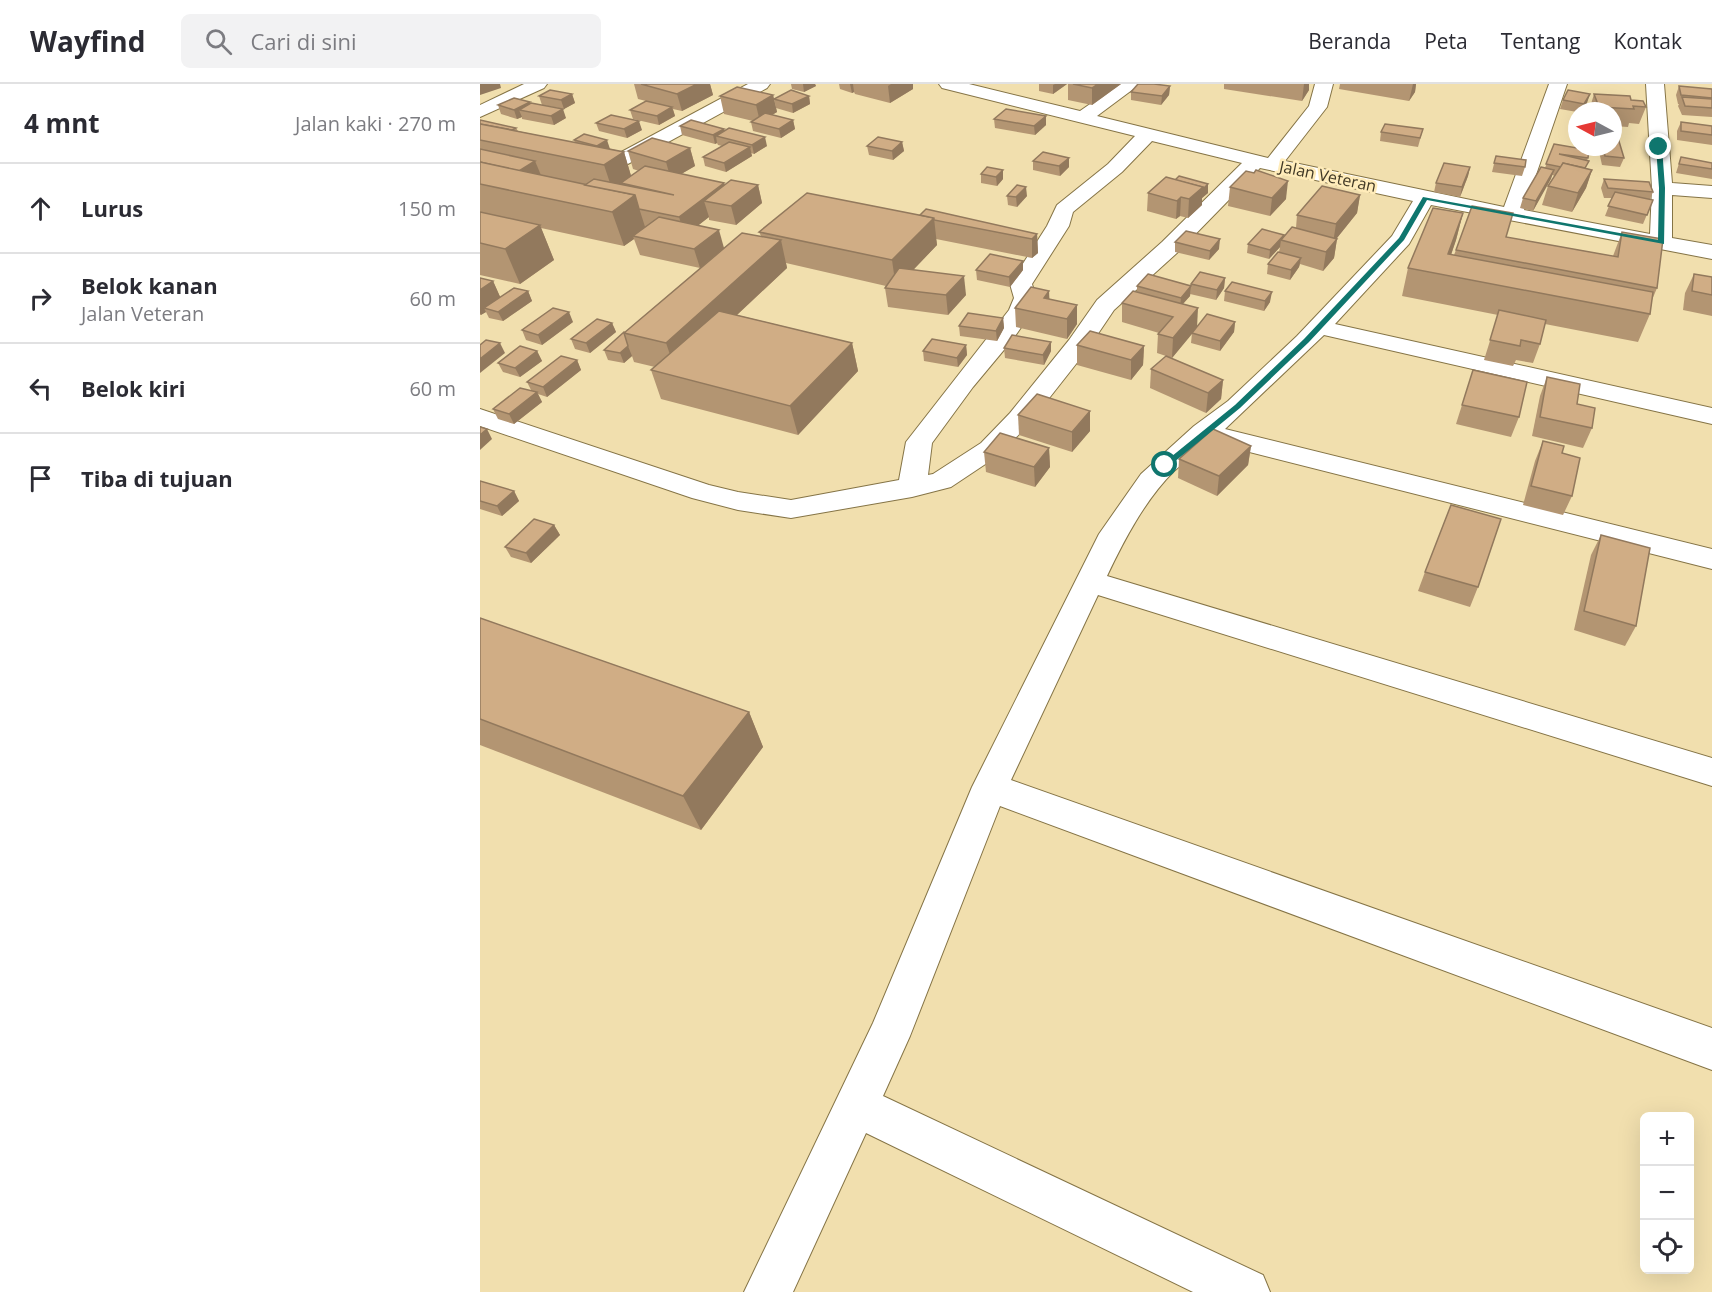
<!DOCTYPE html>
<html lang="id">
<head>
<meta charset="utf-8">
<style>
	:root { --surface:#fff; --page:#f2f2f3; --text:#2b2b33; --muted:#7c7c81; --line:#e1e1e2 }
	body { margin:0; font-family:"Open Sans",sans-serif; background:var(--page); color:var(--text) }
	.controls { position:absolute; right:18px; bottom:18px; display:grid; overflow:hidden; border-radius:9px; box-shadow:0 6px 24px #0002 }
	.controls button { width:54px; height:54px; display:grid; place-items:center; padding:0; border:0; border-bottom:2px solid var(--line); background:var(--surface); color:var(--text); font:30px sans-serif }
	.compass { position:absolute; left:1088px; top:18px; width:54px; height:54px; border-radius:50%; background:var(--surface); box-shadow:0 6px 24px #0002; rotate:277deg }
	.stop { position:absolute; width:18px; height:18px; margin:-14px; border:4px solid #0f766e; border-radius:50%; background:#fff }
	.stop.end { background:#0f766e; border-color:#fff; box-shadow:0 2px 6px #0008 }
	.list { margin:0; padding:0; list-style:none }
	h2 { display:flex; justify-content:space-between; align-items:center; height:78px; margin:0; padding:0 24px; font-size:26px }
	h2 small { font-size:20px; font-weight:400; color:var(--muted) }
	.list li { display:grid; grid-template-columns:39px 1fr auto; gap:18px; align-items:center; box-sizing:border-box; height:90px; padding:0 24px; border-top:2px solid var(--line) }
	.list b { display:block; font-size:22px; white-space:nowrap }
	.list p { margin:0; font-size:20px; white-space:nowrap; color:var(--muted) }
	.list em { font-size:20px; font-style:normal; color:var(--muted) }
	.icon { flex:none; width:33px; height:33px; fill:none; stroke:currentColor; stroke-width:2; stroke-linecap:round; stroke-linejoin:round }
	.map { position:relative; flex:none; width:1232px; height:1208px; overflow:hidden }
	header { display:flex; align-items:center; gap:36px; box-sizing:border-box; height:84px; padding:0 30px; background:var(--surface); border-bottom:2px solid var(--line) }
	header strong { font-size:28px }
	nav { display:flex; gap:33px; margin-inline-start:auto; font-size:21px }
	.search { width:420px; height:54px; background:var(--page); display:flex; align-items:center; gap:15px; box-sizing:border-box; padding:0 21px; border-radius:9px; color:var(--muted); font-size:22px }
	main { display:flex }
	aside { flex:1; background:var(--surface) }
	.map>svg:first-child { display:block }
</style>
</head>
<body>
<header>
<strong>Wayfind</strong>
<div class="search"><svg class="icon" aria-label="search" viewBox="0 0 24 24"><circle cx="10" cy="10" r="6"/><path d="M15 15l6 6"/></svg>Cari di sini</div>
<nav><a>Beranda</a><a>Peta</a><a>Tentang</a><a>Kontak</a></nav>
</header>
<main>
<aside>
<h2>4 mnt<small>Jalan kaki · 270 m</small></h2>
<ul class="list">
<li><svg class="icon" aria-label="ahead" viewBox="0 0 24 24"><path d="M12 20V5M6 11l6-6 6 6"/></svg><div><b>Lurus</b></div><em>150 m</em></li>
<li><svg class="icon" aria-label="right" viewBox="0 0 24 24"><path d="M7 20v-9h11M14 6l5 5-5 5"/></svg><div><b>Belok kanan</b><p>Jalan Veteran</p></div><em>60 m</em></li>
<li><svg class="icon" aria-label="left" viewBox="0 0 24 24"><path d="M17 20v-9H6M10 6l-5 5 5 5"/></svg><div><b>Belok kiri</b></div><em>60 m</em></li>
<li><svg class="icon" aria-label="arrive" viewBox="0 0 24 24"><path d="M6 21V4h12l-3 4 3 4H6"/></svg><div><b>Tiba di tujuan</b></div></li>
</ul>
</aside>
<div class="map">
<svg width="1232" height="1208" viewBox="0 0 1232 1208">
	<rect width="100%" height="100%" fill="#f1dfae"/>
	<g fill="none" stroke-linecap="round" stroke-linejoin="round">
		<defs>
			<g id="minor">
				<polygon points="44,0 67,0 64,4 0,33 0,21"/>
				<polygon points="268,0 290,0 287,4 146,81 132,81 129,77 132,73"/>
				<path d="M 459,0 L 489,0 L 600,27 L 639,0 L 660,0 L 617,32 L 788,74 L 829,22 L 835,0 L 853,0 L 847,23 L 805,77 L 1024,123 L 1069,0 L 1087,0 L 1044,126 L 1170,150 L 1172,104 L 1166,0 L 1184,0 L 1192,99 L 1232,102 L 1232,114 L 1192,111 L 1192,154 L 1232,161 L 1232,175 L 951,121 L 929,160 L 855,240 L 1232,324 L 1232,340 L 844,251 L 745,345 L 1232,465 L 1232,485 L 730,358 C 718,368 705,377 694,387 C 665,416 644,456 627,492 L 1232,674 L 1232,702 L 618,511 L 531,696 L 1232,944 L 1232,986 L 520,722 L 430,952 L 403,1012 L 783,1191 L 790,1208 L 713,1208 L 386,1049 L 313,1208 L 264,1208 L 393,939 L 492,703 L 619,450 L 661,390 L 714,342 L 748,317 L 817,252 L 912,152 L 933,117 L 780,84 L 698,168 L 634,226 L 607,266 L 548,341 L 519,371 L 471,403 L 432,413 L 311,434 L 258,426 L 212,414 L 0,342 L 0,325 L 229,401 L 258,408 L 311,416 L 419,396 L 426,358 L 529,226 L 534,214 L 530,200 L 567,142 L 577,121 L 628,80 L 655,52 L 462,4 ZM 672,57 L 762,79 L 682,158 L 617,216 L 589,256 L 530,329 L 501,359 L 453,390 L 448,391 L 452,359 L 493,303 L 533,255 L 553,226 L 556,214 L 552,200 L 589,142 L 593,128 L 642,88 Z"/>
			</g>
		</defs>
		<!-- minor casing -->
		<use href="#minor" stroke="#857446" stroke-width="2"/>
		<!-- minor -->
		<use href="#minor" fill="#fff" fill-rule="evenodd"/>
	</g>
	<!-- wall -->
	<g fill="#b39572">
		<polygon points="154,0 230,0 233,11 202,27 193,25 195,32 179,41 153,35 150,26 170,18 158,15"/>
		<polygon points="311,0 335,0 336,2 324,8 312,5"/>
		<polygon points="359,0 433,0 433,5 410,19 375,10 374,8 372,9 360,5"/>
		<polygon points="559,0 587,0 573,10 559,7"/>
		<polygon points="588,0 641,0 612,21 588,16"/>
		<polygon points="744,0 829,0 829,6 822,17 744,5"/>
		<polygon points="860,0 936,0 935,8 929,17 859,5"/>
		<polygon points="690,2 689,11 681,21 651,16 651,8"/>
		<polygon points="1199,2 1232,5 1232,33 1202,31 1198,22 1199,20 1198,20 1196,11"/>
		<polygon points="92,10 95,19 84,25 62,21 59,12"/>
		<polygon points="1114,10 1151,16 1166,23 1159,40 1149,39 1148,43 1133,42 1133,27 1109,27"/>
		<polygon points="293,11 297,28 292,31 313,36 315,45 301,54 273,47 271,38 273,37 244,30 240,12"/>
		<polygon points="329,12 330,20 313,29 296,24 294,15"/>
		<polygon points="1083,16 1107,19 1102,27 1097,27 1097,28 1080,25"/>
		<polygon points="50,19 86,34 74,41 42,35 42,33 37,35 21,30 18,21"/>
		<polygon points="566,32 566,41 555,51 515,44 514,35"/>
		<polygon points="0,36 36,44 38,47 95,59 94,56 144,68 151,92 159,87 153,85 148,67 210,64 215,82 201,90 244,99 245,101 278,101 282,119 256,141 229,136 229,133 218,141 244,164 281,152 279,148 440,131 557,150 558,169 552,174 456,155 457,161 433,186 486,211 468,231 408,223 405,204 406,202 306,179 307,184 257,231 372,259 378,287 318,351 181,315 171,286 175,283 154,278 152,272 144,279 128,276 124,266 220,184 160,171 154,155 144,162 61,144 74,176 40,200 0,191"/>
		<polygon points="1201,38 1232,42 1232,61 1197,56 1197,47"/>
		<polygon points="116,39 162,46 147,54 119,47"/>
		<polygon points="200,42 244,47 287,62 274,70 271,69 272,72 246,88 225,82 223,73 242,62 238,61 237,59 235,60 202,51"/>
		<polygon points="943,45 938,63 900,57 901,48"/>
		<polygon points="422,58 424,67 413,76 389,71 387,62"/>
		<polygon points="1074,60 1109,66 1106,84 1112,86 1106,104 1092,128 1062,121 1068,102 1075,92 1072,91 1053,127 1040,124 1043,114 1065,84"/>
		<polygon points="1118,63 1133,63 1144,74 1140,83 1122,81"/>
		<polygon points="1016,72 1045,83 1042,92 1012,88"/>
		<polygon points="1201,73 1232,79 1232,95 1196,89"/>
		<polygon points="553,77 589,83 580,92 553,86"/>
		<polygon points="507,83 523,95 517,102 501,99 501,90"/>
		<polygon points="990,83 988,92 980,113 954,108 956,99"/>
		<polygon points="1124,95 1173,108 1170,115 1173,116 1163,140 1125,132 1132,114 1124,114 1121,104"/>
		<polygon points="750,103 806,115 790,132 748,122"/>
		<polygon points="668,109 728,109 722,114 722,121 708,134 700,132 696,135 667,127"/>
		<polygon points="880,111 877,129 856,155 857,155 854,174 843,187 820,180 819,183 810,196 787,190 788,180 799,168 800,163 789,175 767,169 768,160 803,153 816,144 817,131"/>
		<polygon points="527,112 547,112 537,123 528,121"/>
		<polygon points="983,129 976,156 971,171 974,171 976,166 1026,153 1133,172 1142,148 1177,204 1172,216 1170,230 1158,258 1065,240 1060,260 1053,279 1036,276 1033,282 1004,276 1018,231 922,212 928,184"/>
		<polygon points="695,158 739,165 729,176 695,168"/>
		<polygon points="496,186 543,186 530,203 497,196"/>
		<polygon points="1214,190 1232,193 1232,232 1203,226 1205,209"/>
		<polygon points="0,194 13,197 20,213 48,207 52,217 23,237 9,234 6,228 0,231"/>
		<polygon points="745,194 744,204 736,216 710,210 711,200"/>
		<polygon points="657,202 711,202 710,212 703,220 717,243 755,238 754,248 740,267 711,259 712,249 692,274 677,269 678,250 679,249 642,238 642,219 657,208"/>
		<polygon points="569,207 569,215 597,240 587,255 536,243 535,224"/>
		<polygon points="745,207 790,218 784,227 744,217"/>
		<polygon points="523,234 524,244 517,257 480,252 479,242"/>
		<polygon points="93,238 62,261 46,256 42,246"/>
		<polygon points="132,239 136,248 110,269 95,265 91,255"/>
		<polygon points="486,261 487,271 478,283 444,277 443,267"/>
		<polygon points="597,261 664,262 663,281 651,296 597,281"/>
		<polygon points="524,264 571,267 564,281 525,274"/>
		<polygon points="57,267 62,277 40,293 23,288 18,279"/>
		<polygon points="97,276 101,286 67,313 58,310 62,318 34,340 18,335 13,325 51,306 47,298"/>
		<polygon points="671,285 743,296 741,315 726,329 670,304"/>
		<polygon points="993,286 1039,333 1031,353 976,340"/>
		<polygon points="1067,293 1097,320 1112,344 1103,364 1052,352 1060,312"/>
		<polygon points="538,331 610,347 592,368 539,351"/>
		<polygon points="1063,357 1092,412 1083,431 1043,421 1055,377"/>
		<polygon points="771,362 768,381 737,412 698,394 699,375"/>
		<polygon points="569,364 570,383 555,403 506,388 504,368"/>
		<polygon points="0,397 34,407 39,417 22,432 0,425"/>
		<polygon points="74,441 80,451 51,479 31,473 25,463"/>
		<polygon points="1121,451 1156,542 1145,562 1094,546 1111,471"/>
		<polygon points="945,488 998,503 990,523 938,507"/>
		<polygon points="0,534 269,628 283,663 221,746 0,661"/>
	</g>
	<!-- shaded-wall -->
	<g fill="#92795d">
		<polygon points="0,0 20,0 21,4 0,11"/>
		<polygon points="217,0 230,0 233,11 202,27 197,10"/>
		<polygon points="323,0 335,0 336,2 324,8"/>
		<polygon points="370,0 373,0 374,8 372,9"/>
		<polygon points="411,0 433,0 433,5 410,19 408,2"/>
		<polygon points="575,0 587,0 573,10 573,1"/>
		<polygon points="618,0 641,0 612,21 612,4"/>
		<polygon points="824,0 829,0 829,6 822,17"/>
		<polygon points="933,0 936,0 935,8 929,17"/>
		<polygon points="690,2 689,11 681,21 682,12"/>
		<polygon points="92,10 95,19 84,25 81,16"/>
		<polygon points="1110,10 1107,19 1102,27 1104,20"/>
		<polygon points="293,11 297,28 280,38 276,21"/>
		<polygon points="329,12 330,20 313,29 312,20"/>
		<polygon points="50,18 53,27 39,26 42,33 37,35 34,26"/>
		<polygon points="192,23 195,32 179,41 177,32"/>
		<polygon points="83,25 86,34 74,41 71,32"/>
		<polygon points="566,32 566,41 555,51 554,42"/>
		<polygon points="313,36 315,45 301,54 299,45"/>
		<polygon points="159,37 162,46 147,54 144,45"/>
		<polygon points="244,45 246,54 236,52 237,59 235,60 233,51"/>
		<polygon points="285,53 287,62 274,70 272,61"/>
		<polygon points="127,56 130,65 120,71 117,62"/>
		<polygon points="422,58 424,67 413,76 412,67"/>
		<polygon points="270,63 272,72 246,88 244,79"/>
		<polygon points="210,64 215,82 191,96 186,78"/>
		<polygon points="144,68 152,95 141,99 142,102 133,108 124,81"/>
		<polygon points="589,74 589,83 580,92 579,82"/>
		<polygon points="55,77 66,103 35,89"/>
		<polygon points="990,83 988,92 980,113 982,103"/>
		<polygon points="523,86 523,95 517,102 516,93"/>
		<polygon points="1074,86 1071,95 1053,127 1056,117"/>
		<polygon points="1112,86 1106,104 1092,128 1098,109"/>
		<polygon points="808,97 806,115 790,132 792,114"/>
		<polygon points="244,99 249,117 224,117 229,133 205,152 199,133"/>
		<polygon points="728,100 728,109 722,114 722,121 708,134 709,115 723,103"/>
		<polygon points="278,101 282,119 256,141 251,122"/>
		<polygon points="546,103 547,112 537,123 536,113"/>
		<polygon points="155,111 166,146 153,152 154,155 144,162 132,128"/>
		<polygon points="880,111 877,129 853,159 856,140"/>
		<polygon points="701,113 700,132 696,135 697,117"/>
		<polygon points="983,129 976,156 964,191 968,170"/>
		<polygon points="454,134 457,161 416,204 412,176"/>
		<polygon points="60,141 74,176 40,200 25,165"/>
		<polygon points="239,146 244,164 220,184 214,165"/>
		<polygon points="557,150 558,169 552,174 552,155"/>
		<polygon points="804,151 803,156 801,156 800,163 789,175 790,166"/>
		<polygon points="740,155 739,165 729,176 730,167"/>
		<polygon points="857,155 854,174 843,187 846,168"/>
		<polygon points="301,156 307,184 196,288 186,259"/>
		<polygon points="821,174 819,183 810,196 811,186"/>
		<polygon points="543,177 543,186 530,203 529,193"/>
		<polygon points="484,192 486,211 468,231 466,211"/>
		<polygon points="745,194 744,204 736,216 737,206"/>
		<polygon points="13,197 22,217 4,224 6,228 1,231 0,229 0,206"/>
		<polygon points="711,202 710,212 700,223 701,214"/>
		<polygon points="48,207 52,217 23,237 18,228"/>
		<polygon points="569,207 570,226 564,214"/>
		<polygon points="792,208 790,218 784,227 785,217"/>
		<polygon points="597,221 597,240 587,255 587,235"/>
		<polygon points="718,224 717,244 692,274 693,254"/>
		<polygon points="89,228 93,238 62,261 58,251"/>
		<polygon points="523,234 524,244 517,257 516,247"/>
		<polygon points="755,238 754,248 740,267 740,257"/>
		<polygon points="132,239 136,248 110,269 106,259"/>
		<polygon points="571,258 571,267 564,281 563,271"/>
		<polygon points="20,259 25,269 0,289 0,275"/>
		<polygon points="372,259 378,287 318,351 310,322"/>
		<polygon points="486,261 487,271 478,283 477,274"/>
		<polygon points="148,262 152,272 144,279 140,269"/>
		<polygon points="664,262 663,281 651,296 651,276"/>
		<polygon points="57,267 62,277 40,293 35,284"/>
		<polygon points="97,276 101,286 67,313 63,303"/>
		<polygon points="743,296 741,315 726,329 728,309"/>
		<polygon points="57,308 62,318 34,340 29,330"/>
		<polygon points="610,327 610,347 592,368 592,348"/>
		<polygon points="7,345 12,355 0,366 0,351"/>
		<polygon points="771,362 768,381 737,412 739,392"/>
		<polygon points="569,364 570,383 555,403 554,383"/>
		<polygon points="34,407 39,417 22,432 17,422"/>
		<polygon points="74,441 80,451 51,479 46,469"/>
		<polygon points="269,628 283,663 221,746 203,712"/>
	</g>
	<!-- building -->
	<g fill="#d0ad85" stroke="#92795d" stroke-width="1.5">
		<polygon points="161,0 217,0 197,10"/>
		<polygon points="593,0 618,0 612,4"/>
		<polygon points="658,0 674,0 690,2 682,12 651,8"/>
		<polygon points="1199,2 1232,5 1232,14 1201,11"/>
		<polygon points="257,3 293,11 276,21 240,12"/>
		<polygon points="70,6 92,10 81,16 59,12"/>
		<polygon points="311,6 329,12 312,20 294,15"/>
		<polygon points="1088,6 1110,10 1104,20 1083,16"/>
		<polygon points="1114,10 1150,12 1151,16 1163,17 1166,23 1153,22 1154,25 1119,23"/>
		<polygon points="1202,13 1232,15 1232,24 1205,22"/>
		<polygon points="34,14 50,18 34,26 18,21"/>
		<polygon points="166,17 192,23 177,32 150,26"/>
		<polygon points="51,19 83,25 71,32 39,26"/>
		<polygon points="526,25 566,32 554,42 514,35"/>
		<polygon points="285,29 313,36 299,45 271,38"/>
		<polygon points="131,31 159,37 144,45 116,39"/>
		<polygon points="0,36 36,44 32,46 0,40"/>
		<polygon points="211,36 244,45 233,51 200,42"/>
		<polygon points="1201,38 1232,42 1232,51 1201,47"/>
		<polygon points="0,40 144,68 124,81 0,56"/>
		<polygon points="905,40 943,45 940,54 901,48"/>
		<polygon points="249,44 285,53 272,61 236,52"/>
		<polygon points="104,50 127,56 117,62 94,56"/>
		<polygon points="398,53 422,58 412,67 387,62"/>
		<polygon points="1133,53 1138,54 1144,74 1125,72 1123,63 1133,63"/>
		<polygon points="172,54 210,64 186,78 148,67"/>
		<polygon points="249,58 270,63 244,79 223,73"/>
		<polygon points="1074,60 1109,66 1108,74 1079,70 1109,77 1105,84 1083,79 1081,83 1066,80"/>
		<polygon points="0,65 55,77 39,87 0,78"/>
		<polygon points="563,68 589,74 579,82 553,77"/>
		<polygon points="1016,72 1046,76 1045,83 1014,79"/>
		<polygon points="1201,73 1232,79 1232,85 1199,80"/>
		<polygon points="0,78 155,111 132,128 0,100"/>
		<polygon points="964,79 990,83 982,103 956,99"/>
		<polygon points="1083,79 1112,86 1098,109 1068,102"/>
		<polygon points="165,82 244,99 199,133 159,125 155,111 105,101 114,95 194,111 141,99"/>
		<polygon points="507,83 523,86 516,93 501,90"/>
		<polygon points="1061,83 1074,86 1056,117 1043,114"/>
		<polygon points="776,86 808,97 792,114 750,103 766,87 774,89"/>
		<polygon points="699,92 728,100 723,105 723,103 695,96"/>
		<polygon points="686,93 723,103 709,115 701,113 697,117 668,109"/>
		<polygon points="1124,95 1169,98 1173,108 1128,104"/>
		<polygon points="251,96 278,101 251,122 224,117"/>
		<polygon points="537,101 546,103 536,113 527,112"/>
		<polygon points="842,102 880,111 856,140 817,131"/>
		<polygon points="1135,108 1173,116 1167,131 1128,122"/>
		<polygon points="327,109 454,134 412,176 279,148"/>
		<polygon points="992,122 1033,129 1026,153 1138,173 1142,148 1183,155 1177,204 976,166"/>
		<polygon points="953,124 983,129 968,170 1173,208 1170,230 928,184"/>
		<polygon points="446,125 557,150 552,155 454,136 454,134 440,131"/>
		<polygon points="0,128 60,141 25,165 0,159"/>
		<polygon points="179,133 239,146 214,165 153,152"/>
		<polygon points="812,143 857,155 846,168 801,156"/>
		<polygon points="782,145 804,151 790,166 768,160"/>
		<polygon points="706,147 740,155 730,167 695,158"/>
		<polygon points="262,149 301,156 186,259 144,249"/>
		<polygon points="798,168 821,174 811,186 788,180"/>
		<polygon points="510,170 543,177 529,193 496,186"/>
		<polygon points="419,184 484,192 466,211 405,204"/>
		<polygon points="720,188 745,194 737,206 711,200"/>
		<polygon points="668,190 711,202 701,214 657,202"/>
		<polygon points="1214,190 1232,193 1232,211 1212,207"/>
		<polygon points="0,194 13,197 0,206"/>
		<polygon points="752,198 792,208 785,217 745,207"/>
		<polygon points="551,203 569,207 564,214 597,221 587,235 535,224"/>
		<polygon points="34,204 48,207 18,228 4,224"/>
		<polygon points="653,207 718,224 693,254 678,250 693,233 642,219"/>
		<polygon points="73,224 89,228 58,251 42,246"/>
		<polygon points="1019,226 1066,236 1060,260 1041,256 1040,262 1010,256"/>
		<polygon points="239,227 372,259 310,322 171,286"/>
		<polygon points="488,229 523,234 516,247 479,242"/>
		<polygon points="727,230 755,238 740,257 712,249"/>
		<polygon points="117,235 132,239 106,259 91,255"/>
		<polygon points="610,247 664,262 651,276 597,261"/>
		<polygon points="144,248 145,249 144,249 148,262 140,269 124,266"/>
		<polygon points="532,251 571,258 563,271 524,264"/>
		<polygon points="452,255 486,261 477,274 443,267"/>
		<polygon points="6,256 20,259 0,275 0,261"/>
		<polygon points="40,262 57,267 35,284 18,279"/>
		<polygon points="81,272 97,276 63,303 47,298"/>
		<polygon points="686,272 743,296 728,309 671,285"/>
		<polygon points="993,286 1047,298 1039,333 982,321"/>
		<polygon points="1067,293 1100,300 1097,320 1115,324 1112,344 1060,333"/>
		<polygon points="40,304 57,308 29,330 13,325"/>
		<polygon points="557,310 610,327 592,348 538,331"/>
		<polygon points="0,343 7,345 0,351"/>
		<polygon points="733,345 771,362 739,392 699,375"/>
		<polygon points="520,349 569,364 554,383 504,368"/>
		<polygon points="1063,357 1084,362 1082,369 1100,374 1092,412 1051,402"/>
		<polygon points="0,397 34,407 17,422 0,417"/>
		<polygon points="971,421 1021,435 998,503 945,488"/>
		<polygon points="54,435 74,441 46,469 25,463"/>
		<polygon points="1121,451 1170,464 1156,542 1104,527"/>
		<polygon points="0,534 269,628 203,712 0,635"/>
	</g>
	<!-- route -->
	<polygon fill="#0f766e" points="1179,61 1182,63 1185,104 1184,160 947,116 924,156 829,258 760,324 688,383 681,381 755,321 824,255 919,154 943,113 1178,156 1179,104 1176,63"/>
	<g text-anchor="middle" stroke-width="5" stroke-linejoin="round" paint-order="stroke">
		<!-- far-street labels -->
		<g font-size="16" fill="#403825" stroke="#ffecba">
			<text transform="translate(848 92) rotate(12)" y="6">Jalan Veteran</text>
		</g>
	</g>
</svg>
<div class="controls">
<button>+</button>
<button>−</button>
<button><svg class="icon" aria-label="locate" viewBox="0 0 24 24"><circle cx="12" cy="12" r="6"/><path d="M12 2v4M12 18v4M2 12h4M18 12h4"/></svg></button>
</div>
<svg class="compass" viewBox="-18 -18 36 36"><path d="M0-13l5 13h-10z" fill="#e53935"/><path d="M0 13l5-13h-10z" fill="#7c7c81"/></svg>
<div class="stop" style="left:685px;top:381px"></div>
<div class="stop end" style="left:1179px;top:63px"></div>
</div>
</main>
</body>
</html>
